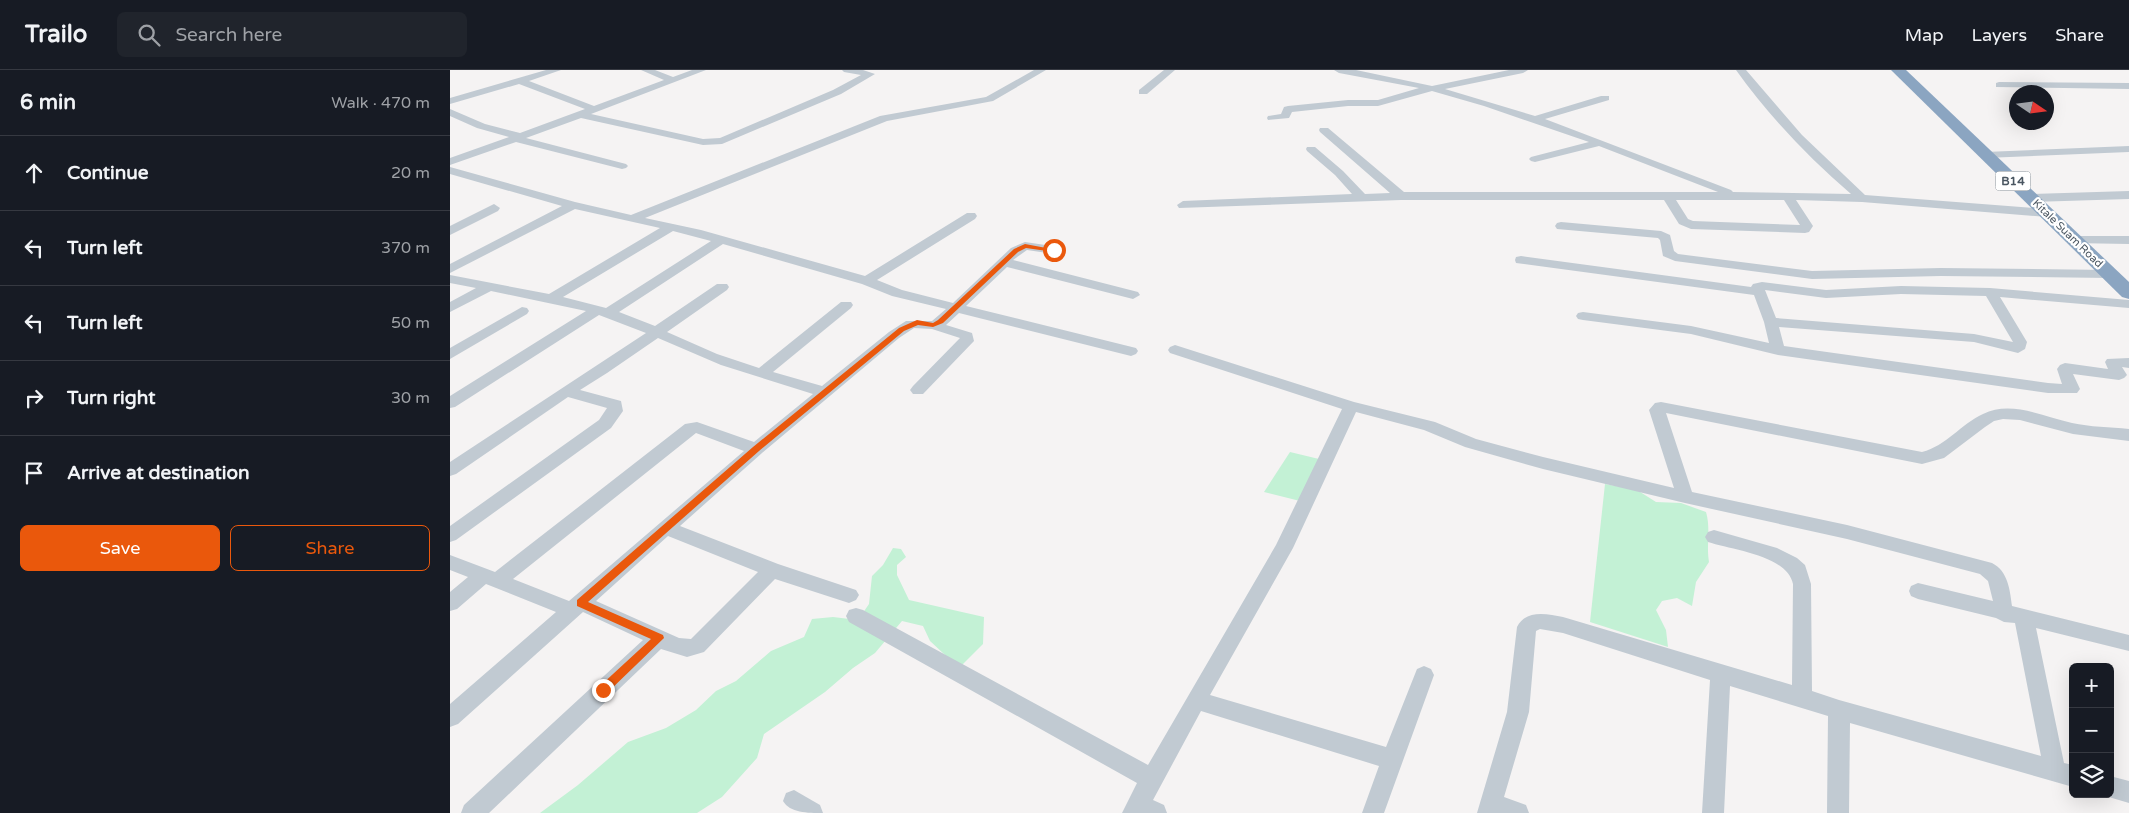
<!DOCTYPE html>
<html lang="en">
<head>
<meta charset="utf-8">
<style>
	:root { --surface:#171b24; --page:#20242c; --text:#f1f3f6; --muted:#9ea1a6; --line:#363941; --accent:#ea580c }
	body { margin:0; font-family:"Varela Round",sans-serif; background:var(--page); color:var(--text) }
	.controls { position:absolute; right:15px; bottom:15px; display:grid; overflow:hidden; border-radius:8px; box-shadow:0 5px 20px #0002 }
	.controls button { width:45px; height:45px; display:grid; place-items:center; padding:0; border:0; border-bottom:1px solid var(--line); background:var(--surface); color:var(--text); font:25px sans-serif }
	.compass { position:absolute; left:1559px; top:15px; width:45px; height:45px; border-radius:50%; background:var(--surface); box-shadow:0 5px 20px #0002; rotate:103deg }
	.stop { position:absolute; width:15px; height:15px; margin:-11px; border:4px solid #ea580c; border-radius:50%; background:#fff }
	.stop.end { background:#ea580c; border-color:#fff; box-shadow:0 1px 5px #0008 }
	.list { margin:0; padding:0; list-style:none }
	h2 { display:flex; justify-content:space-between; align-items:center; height:65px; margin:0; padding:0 20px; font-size:21px }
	h2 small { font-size:16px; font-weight:400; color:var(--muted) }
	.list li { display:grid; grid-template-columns:32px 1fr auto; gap:15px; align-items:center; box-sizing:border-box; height:75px; padding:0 20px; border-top:1px solid var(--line) }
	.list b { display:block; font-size:19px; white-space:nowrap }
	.list em { font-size:16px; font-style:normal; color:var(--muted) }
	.actions { display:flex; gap:10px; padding:15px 20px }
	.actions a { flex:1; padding:11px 0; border:1px solid var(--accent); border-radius:8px; text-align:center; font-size:18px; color:var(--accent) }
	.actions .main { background:var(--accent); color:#fff }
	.icon { flex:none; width:28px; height:28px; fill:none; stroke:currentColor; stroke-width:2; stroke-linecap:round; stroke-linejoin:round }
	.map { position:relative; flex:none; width:1679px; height:743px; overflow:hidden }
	header { display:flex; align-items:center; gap:30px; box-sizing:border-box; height:70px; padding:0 25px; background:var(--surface); border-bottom:1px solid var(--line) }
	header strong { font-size:24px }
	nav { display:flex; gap:28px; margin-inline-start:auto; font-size:18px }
	.search { width:350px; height:45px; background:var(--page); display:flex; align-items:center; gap:12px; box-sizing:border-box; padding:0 18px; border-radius:8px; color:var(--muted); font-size:19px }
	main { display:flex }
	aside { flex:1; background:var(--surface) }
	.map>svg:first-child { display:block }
</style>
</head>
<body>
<header>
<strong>Trailo</strong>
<div class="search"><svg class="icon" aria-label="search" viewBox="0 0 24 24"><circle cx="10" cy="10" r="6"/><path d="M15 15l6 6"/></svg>Search here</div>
<nav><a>Map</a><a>Layers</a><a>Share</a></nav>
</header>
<main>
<aside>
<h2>6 min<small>Walk · 470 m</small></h2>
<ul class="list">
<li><svg class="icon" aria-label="ahead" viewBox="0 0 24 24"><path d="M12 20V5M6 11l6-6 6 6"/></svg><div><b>Continue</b></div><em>20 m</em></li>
<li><svg class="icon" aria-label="left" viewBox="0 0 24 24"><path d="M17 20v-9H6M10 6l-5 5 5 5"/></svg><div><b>Turn left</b></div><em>370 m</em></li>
<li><svg class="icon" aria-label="left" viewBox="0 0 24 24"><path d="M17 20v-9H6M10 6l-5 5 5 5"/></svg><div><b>Turn left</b></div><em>50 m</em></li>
<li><svg class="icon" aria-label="right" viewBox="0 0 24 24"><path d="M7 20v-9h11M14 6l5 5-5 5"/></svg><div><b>Turn right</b></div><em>30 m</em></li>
<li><svg class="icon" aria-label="arrive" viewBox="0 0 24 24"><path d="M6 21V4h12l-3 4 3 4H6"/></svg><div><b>Arrive at destination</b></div></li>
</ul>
<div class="actions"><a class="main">Save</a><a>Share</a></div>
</aside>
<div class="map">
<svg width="1679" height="743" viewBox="0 0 1679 743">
	<rect width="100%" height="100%" fill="#f5f3f3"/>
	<!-- green -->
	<g fill="#c3f1d5">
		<polygon points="840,382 869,389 850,431 814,422"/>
		<path d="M 1155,414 L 1187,420 L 1206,432 L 1231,433 L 1256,442 C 1261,459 1256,474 1259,492 L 1246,512 L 1242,536 L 1227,528 L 1212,531 L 1206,540 L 1216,560 L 1218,577 L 1140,552 Z"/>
		<polygon points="443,478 451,479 456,487 447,495 447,505 459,530 534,547 533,574 509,598 480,571 473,556 452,551 425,583 403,598 375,622 314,664 307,688 272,727 247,743 90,743 128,715 178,672 216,658 246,640 266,621 286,611 321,581 354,567 362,549 383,547 408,550 419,534 422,506 433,495"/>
	</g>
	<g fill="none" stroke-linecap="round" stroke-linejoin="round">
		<!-- minor -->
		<g fill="#c1cad2" fill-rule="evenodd">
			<polygon points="96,0 111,0 79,11 144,36 214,10 191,0 205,0 223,7 242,0 256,0 141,44 253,69 270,68 383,20 411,5 394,2 392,0 413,0 425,4 391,24 272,74 253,75 131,48 76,68 176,94 178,96 176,98 172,99 66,72 0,95 0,88 59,67 27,58 0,46 0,39 35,54 70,63 135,39 69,14 0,34 0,28"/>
			<path d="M 584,0 L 596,0 L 543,31 L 437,51 L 195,148 L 251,160 L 415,206 L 517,143 L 525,143 L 527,146 L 525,149 L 427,210 L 452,220 L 503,233 L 561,178 L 575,172 L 609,177 L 610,180 L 604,184 L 577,180 L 563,190 L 688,222 L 690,225 L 683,229 L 557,197 L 516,236 L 686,278 L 688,281 L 686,284 L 681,286 L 509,243 L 496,255 L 522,263 L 524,271 L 473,324 L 463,324 L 460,320 L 463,316 L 510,268 L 482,259 L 464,258 L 449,268 L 312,383 L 230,456 L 328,494 L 406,520 L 409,525 L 406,530 L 399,533 L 325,509 L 254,582 L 237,587 L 211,579 L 39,743 L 11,743 L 14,735 L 193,570 L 133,542 L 8,654 L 0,657 L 0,634 L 106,542 L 36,514 L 7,539 L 0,541 L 0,522 L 18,507 L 0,500 L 0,485 L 45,502 L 235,354 L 247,352 L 304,372 L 363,324 L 271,295 L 208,268 L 157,303 L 130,320 L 171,331 L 173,341 L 161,358 L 6,470 L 0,472 L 0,456 L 149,350 L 157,338 L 118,327 L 6,404 L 0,406 L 0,392 L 196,263 L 149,245 L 5,337 L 0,338 L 0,326 L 136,241 L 41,221 L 0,242 L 0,232 L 26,218 L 0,213 L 0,205 L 99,224 L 210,158 L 125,139 L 0,203 L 0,194 L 112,136 L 0,104 L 0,97 L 125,132 L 181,145 L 430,46 L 536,27 ZM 223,161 L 261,171 L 156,238 L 113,227 ZM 273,174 L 412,214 L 442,226 L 496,239 L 482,251 L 456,251 L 439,262 L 372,316 L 323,302 L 401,238 L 403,235 L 401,232 L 391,232 L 309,298 L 267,284 L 217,262 L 277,220 L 279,217 L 277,214 L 267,214 L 205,256 L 169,242 ZM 246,363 L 294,381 L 119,531 L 63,509 ZM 218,466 L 308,502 L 241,569 L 229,568 L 146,531 Z"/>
			<polygon points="714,0 725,0 697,24 689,24 689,20"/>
			<path d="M 884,0 L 906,0 L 982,16 L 1059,0 L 1078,0 L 1073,3 L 995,19 L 1085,46 L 1151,26 L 1159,26 L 1159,30 L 1095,49 L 1281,120 L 1283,122 L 1401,124 C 1358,87 1319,46 1286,0 L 1296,0 L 1352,65 L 1415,125 L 1597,139 L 1603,143 L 1597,147 L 1412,132 L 1346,130 L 1363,156 L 1359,162 L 1355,163 L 1241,159 L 1229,154 L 1214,130 L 951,130 L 729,138 L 727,135 L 733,131 L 902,124 L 885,105 L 857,81 L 856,79 L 857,77 L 865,77 L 893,101 L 915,124 L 940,123 L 870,62 L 869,60 L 870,58 L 878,58 L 954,122 L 1268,122 L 1149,76 L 1085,92 L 1081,91 L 1079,89 L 1081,87 L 1139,72 L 1034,36 L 982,21 L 928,36 L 898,36 L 842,42 L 839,48 L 818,50 L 817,48 L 818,46 L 831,44 L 834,37 L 838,36 L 898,30 L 928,30 L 969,18 L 889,3 ZM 1226,130 L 1334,130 L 1350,155 L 1243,151 L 1238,149 Z"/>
			<polygon points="1549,12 1679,13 1679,19 1546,17 1546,13"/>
			<polygon points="1679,76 1679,82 1535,88 1529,85 1535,82"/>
			<polygon points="1679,121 1679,129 1581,132 1575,128 1581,124"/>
			<polygon points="44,134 50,138 48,141 0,165 0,156"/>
			<polygon points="1111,152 1211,161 1220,165 1224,181 1228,184 1362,201 1491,198 1660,200 1667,204 1660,208 1491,206 1362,209 1225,191 1213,186 1210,170 1208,168 1107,159 1105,156 1107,153"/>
			<polygon points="1625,166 1679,166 1679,174 1621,173 1619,170 1621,167"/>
			<path d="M 1071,186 L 1301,217 L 1303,214 L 1312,212 L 1376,220 L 1451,216 L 1540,218 L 1679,230 L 1679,238 L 1550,227 L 1577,272 L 1575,279 L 1568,283 L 1524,272 L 1329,257 L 1334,276 L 1598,313 L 1612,314 L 1607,299 L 1610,295 L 1615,293 L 1658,299 L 1655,292 L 1657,289 L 1679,288 L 1679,298 L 1672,297 L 1677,305 L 1674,308 L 1669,310 L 1623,304 L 1630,319 L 1627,323 L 1598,323 L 1328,285 L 1241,264 L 1133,250 L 1128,249 L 1126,246 L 1128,243 L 1133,242 L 1241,256 L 1319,273 L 1314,252 L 1304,225 L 1066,193 L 1065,190 L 1066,187 ZM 1315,220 L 1376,228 L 1451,224 L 1536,226 L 1563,272 L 1524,264 L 1326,248 Z"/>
			<polygon points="72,237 77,238 79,241 77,244 0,289 0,278"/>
			<path d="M 725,275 L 904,332 L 985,352 L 1026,369 L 1093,387 L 1224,418 L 1199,340 L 1205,333 L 1211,332 L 1472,382 C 1496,376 1511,354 1533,344 C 1561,330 1594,347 1622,353 C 1640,357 1660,357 1679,359 L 1679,371 L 1623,364 L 1570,350 L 1553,349 L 1544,351 L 1535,357 L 1494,388 L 1472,394 L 1216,343 L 1242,422 L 1397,455 L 1542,493 C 1558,501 1560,520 1562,536 L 1679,565 L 1679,581 L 1586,558 L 1614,693 L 1623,695 L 1623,717 L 1400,653 L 1399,743 L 1377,743 L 1378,646 L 1280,616 L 1274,743 L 1252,743 L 1260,610 L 1113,563 L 1090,559 L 1086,561 L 1079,642 L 1054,727 L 1076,735 L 1079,743 L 1027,743 L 1057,642 L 1067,557 C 1076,539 1097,544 1113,547 L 1342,615 L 1343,514 C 1337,485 1282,480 1258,472 L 1255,467 L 1258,462 L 1264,460 L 1327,478 L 1347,488 L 1355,495 L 1361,514 L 1362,621 L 1389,630 L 1591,686 L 1565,553 L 1554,552 L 1546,548 L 1468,529 L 1461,526 L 1459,521 L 1461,516 L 1468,513 L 1543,531 L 1538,511 L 1530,504 L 1397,469 L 1235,433 L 1093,399 L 1015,377 L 974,360 L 906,342 L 843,478 L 760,625 L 936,677 L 967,599 L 974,596 L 981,599 L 984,605 L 934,743 L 912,743 L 929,696 L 751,641 L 703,730 L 714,735 L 717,743 L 672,743 L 687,713 L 399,552 L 396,546 L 399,540 L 406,538 L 413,540 L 698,695 L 826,475 L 892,339 L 720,283 L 718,280 L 720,277 Z"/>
			<polygon points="1660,706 1679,711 1679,733 1652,725 1660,724"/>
			<path d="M 344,720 L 370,735 L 373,743 C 357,743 340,743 333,731 L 336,723 Z"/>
		</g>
		<!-- highway -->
		<polygon fill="#8ba5c1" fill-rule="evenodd" points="1441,0 1456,0 1679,212 1679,229 1672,227"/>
	</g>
	<!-- route -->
	<polygon fill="#ea580c" points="575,174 607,180 604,182 576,178 568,182 493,253 483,257 468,255 454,261 309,381 138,532 213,565 214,568 157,623 150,623 148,620 150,616 201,569 127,536 127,530 303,377 449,258 467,250 483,253 488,250 564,179"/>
	<g text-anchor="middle" stroke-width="4.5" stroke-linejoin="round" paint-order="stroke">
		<!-- far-street labels -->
		<g font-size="11" fill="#4a5661" stroke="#fff">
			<text transform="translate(1618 163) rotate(44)" y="4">Kitale Suam Road</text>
		</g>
		<!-- shield labels -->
		<rect fill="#fff" stroke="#808990" stroke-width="1" x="1545.5" y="101.5" width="35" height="19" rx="4"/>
		<g font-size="12" font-weight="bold" fill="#4a5661">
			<text x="1563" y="115">B14</text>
		</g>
	</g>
</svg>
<div class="controls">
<button>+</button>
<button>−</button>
<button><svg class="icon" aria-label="layers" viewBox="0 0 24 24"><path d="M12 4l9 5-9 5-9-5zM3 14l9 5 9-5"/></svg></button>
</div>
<svg class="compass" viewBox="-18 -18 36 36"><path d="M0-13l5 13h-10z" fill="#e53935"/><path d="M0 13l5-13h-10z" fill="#9ea1a6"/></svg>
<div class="stop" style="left:604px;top:180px"></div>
<div class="stop end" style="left:153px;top:620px"></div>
</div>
</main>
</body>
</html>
